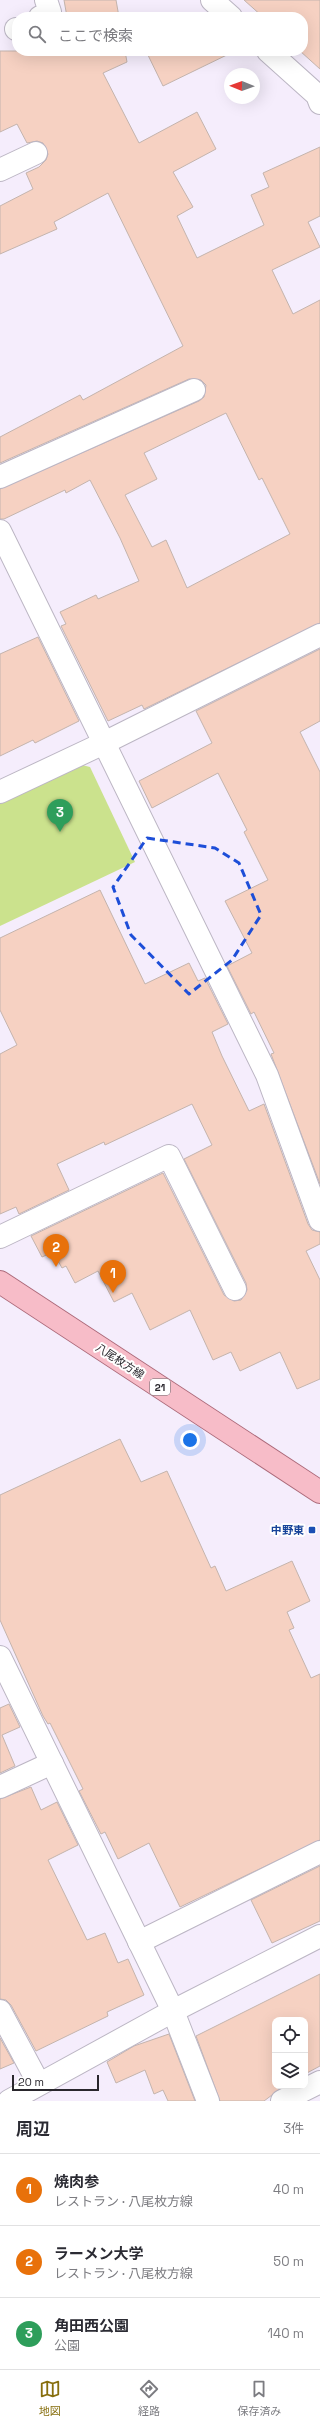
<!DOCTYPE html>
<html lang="ja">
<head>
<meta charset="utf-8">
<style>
	:root { --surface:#fff; --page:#f7f7f7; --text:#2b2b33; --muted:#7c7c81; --line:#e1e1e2; --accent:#876e0d }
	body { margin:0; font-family:"Space Grotesk","Noto Sans JP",sans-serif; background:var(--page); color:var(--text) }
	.controls { position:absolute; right:12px; bottom:12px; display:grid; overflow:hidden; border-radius:8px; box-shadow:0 4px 16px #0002 }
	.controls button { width:36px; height:36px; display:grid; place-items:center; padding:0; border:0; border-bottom:1px solid var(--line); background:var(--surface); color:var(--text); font:20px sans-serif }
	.compass { position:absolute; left:224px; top:68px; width:36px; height:36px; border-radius:50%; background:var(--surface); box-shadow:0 4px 16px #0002; rotate:271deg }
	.scale { position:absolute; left:12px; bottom:10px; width:87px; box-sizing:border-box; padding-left:4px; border:2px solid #29262c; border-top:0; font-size:11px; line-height:14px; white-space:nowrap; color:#29262c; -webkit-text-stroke:3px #fff; paint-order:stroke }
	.you { position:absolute; left:190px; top:1440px; width:14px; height:14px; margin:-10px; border:3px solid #fff; border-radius:50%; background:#1a73e8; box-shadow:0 0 0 6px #1a73e833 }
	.badge { display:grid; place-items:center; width:26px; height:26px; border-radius:50%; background:var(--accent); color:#fff; font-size:13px; font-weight:700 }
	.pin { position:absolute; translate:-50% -33px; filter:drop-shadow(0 1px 2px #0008) }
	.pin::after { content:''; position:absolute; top:21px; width:14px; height:12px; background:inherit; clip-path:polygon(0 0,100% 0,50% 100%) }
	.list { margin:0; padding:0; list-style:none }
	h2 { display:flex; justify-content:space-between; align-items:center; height:52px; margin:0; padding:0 16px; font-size:17px }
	h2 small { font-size:13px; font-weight:400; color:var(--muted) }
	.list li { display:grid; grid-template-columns:26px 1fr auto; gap:12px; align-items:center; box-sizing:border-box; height:72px; padding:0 16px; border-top:1px solid var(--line) }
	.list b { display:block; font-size:15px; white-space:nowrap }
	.list p { margin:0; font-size:13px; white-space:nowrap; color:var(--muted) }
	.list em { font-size:13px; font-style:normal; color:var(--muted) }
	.icon { flex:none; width:22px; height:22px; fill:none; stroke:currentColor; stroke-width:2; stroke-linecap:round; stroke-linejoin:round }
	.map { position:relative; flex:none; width:320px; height:2101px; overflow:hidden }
	.search { position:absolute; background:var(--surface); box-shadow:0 4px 16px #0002; left:12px; right:12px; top:12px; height:44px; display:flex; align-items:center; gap:10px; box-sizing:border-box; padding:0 14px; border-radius:16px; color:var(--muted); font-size:15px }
	.sheet { height:268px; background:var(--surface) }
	nav { display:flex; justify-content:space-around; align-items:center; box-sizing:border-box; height:56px; border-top:1px solid var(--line); background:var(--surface); font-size:11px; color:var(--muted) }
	nav a { display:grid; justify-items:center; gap:2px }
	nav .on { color:var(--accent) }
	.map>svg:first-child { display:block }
</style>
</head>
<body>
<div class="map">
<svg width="320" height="2101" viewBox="0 0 320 2101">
	<rect width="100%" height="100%" fill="#f5edfc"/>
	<!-- green -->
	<polygon fill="#cbe28d" points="78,764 90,767 135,862 0,926 0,801"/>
	<!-- building -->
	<g fill="#f6d1c2" stroke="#c4b4ad" fill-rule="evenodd">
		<polygon points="64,0 116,0 119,17 67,17"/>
		<polygon points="244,0 320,0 320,69 300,51 303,51 303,17 263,17"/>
		<path d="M 0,51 L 125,51 L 127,62 L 103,73 L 139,143 L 197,112 L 216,149 L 173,172 L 193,207 L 177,216 L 197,258 L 264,225 L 251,195 L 269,187 L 263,173 L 320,147 L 320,216 L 308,222 L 320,247 L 272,270 L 293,314 L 320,300 L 320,623 L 144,709 L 142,705 L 108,721 L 61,626 L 66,624 L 60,612 L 96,595 L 98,599 L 139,581 L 120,538 L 90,480 L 66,493 L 65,490 L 4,519 L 0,519 L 0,489 L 199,401 L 204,397 L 206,385 L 201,380 L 189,379 L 0,463 L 0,437 L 80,395 L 83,400 L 183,346 L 108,193 L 54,222 L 57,229 L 0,254 L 0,206 L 33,189 L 26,173 L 39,167 L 46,160 L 48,154 L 43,143 L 37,141 L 27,143 L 17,124 L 0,132 ZM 226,413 L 259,480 L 262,478 L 290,534 L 187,588 L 166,540 L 152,547 L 125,495 L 157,479 L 144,453 Z"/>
		<polygon points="146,51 235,51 163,86"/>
		<polygon points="38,637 79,721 35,743 33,740 0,756 0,654"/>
		<polygon points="320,649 320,721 300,732 320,772 320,1184 271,1054 274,1053 254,1012 251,1014 227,966 252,953 225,901 268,880 244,832 247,830 218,773 152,808 139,781 212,743 196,711"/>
		<polygon points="100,890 145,984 189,963 198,981 205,978 228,1024 212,1032 222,1056 249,1111 264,1104 308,1224 312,1230 320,1232 320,1244 306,1251 320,1280 320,1379 297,1389 280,1352 240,1371 231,1352 213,1360 190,1310 150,1330 132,1293 114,1302 98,1271 75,1283 66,1266 62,1268 53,1252 42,1257 31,1236 163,1173 224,1295 234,1301 241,1300 247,1290 246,1283 184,1159 212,1145 192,1104 105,1145 104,1142 57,1164 69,1190 19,1214 16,1207 0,1214 0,1054 17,1045 0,1010 0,938"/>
		<polygon points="120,1439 141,1482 167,1471 211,1568 215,1566 226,1591 292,1561 310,1601 287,1612 294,1628 289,1630 311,1678 320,1674 320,1840 180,1907 149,1843 118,1859 105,1832 101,1834 79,1791 83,1789 50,1723 48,1724 43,1716 0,1620 0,1495"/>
		<polygon points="9,1704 20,1727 2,1735 15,1766 0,1773 0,1708"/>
		<polygon points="31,1787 41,1810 57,1802 78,1845 48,1860 87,1940 105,1933 118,1963 128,1959 144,1995 107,2012 108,2016 36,2051 11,2005 6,2000 0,1999 0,1799"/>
		<polygon points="320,1866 320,1921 272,1943 251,1900"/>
		<polygon points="320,1974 320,2066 305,2074 305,2020 275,2020 275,2086 284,2086 264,2101 220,2101 196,2036"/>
		<polygon points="169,2034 195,2101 168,2101 163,2090 154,2094 145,2070 116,2083 107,2062 134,2046"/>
		<polygon points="0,2038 14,2063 0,2069"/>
	</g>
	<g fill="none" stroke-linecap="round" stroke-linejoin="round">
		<defs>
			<g id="minor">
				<polyline points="212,0 231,17"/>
				<polyline points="40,17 50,12 46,0"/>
				<polyline points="16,29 17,29"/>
				<polyline points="268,51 317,95 320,103"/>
				<polyline points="0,170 36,153"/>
				<polyline points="0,477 194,390"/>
				<polyline points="0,531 267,1075 320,1220"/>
				<polyline points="0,792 104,743 320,635"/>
				<polyline points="0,1237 169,1156 235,1289"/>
				<polyline points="0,1657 173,2011 208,2101"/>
				<polyline points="0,1787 52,1763"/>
				<polyline points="139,1942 320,1852"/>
				<polyline points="0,2011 39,2084"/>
				<polyline points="9,2101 173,2011 320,1936"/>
				<polyline points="282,2101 320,2082"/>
			</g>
			<polyline id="major" points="0,1282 320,1492"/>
		</defs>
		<!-- minor casing -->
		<use href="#minor" stroke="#bcb6c4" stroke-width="24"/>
		<!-- major casing -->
		<use href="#major" stroke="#ac6a7a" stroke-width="24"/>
		<!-- minor -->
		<use href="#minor" stroke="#fff" stroke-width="22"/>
		<!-- major -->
		<use href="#major" stroke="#f7bcc8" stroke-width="22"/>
	</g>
	<!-- marked area -->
	<path fill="none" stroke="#1d4ed8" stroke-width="3" stroke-dasharray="8 5" stroke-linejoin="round" d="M 147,838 L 215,848 L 239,863 L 261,915 L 232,960 L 189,994 L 131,935 L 113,887 Z"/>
	<!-- markers -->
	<rect fill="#1a4fb4" stroke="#fff" stroke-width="1.5" x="308" y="1526" width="8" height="8" rx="2"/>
	<g text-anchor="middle" stroke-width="4" stroke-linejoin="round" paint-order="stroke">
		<!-- shield labels -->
		<rect fill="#fff" stroke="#69676b" stroke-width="1" x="150" y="1379" width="20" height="16" rx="3"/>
		<g font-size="10" font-weight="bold" fill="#29262c">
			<text x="160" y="1391">21</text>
		</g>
		<!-- street labels -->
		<g font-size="11" fill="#29262c" stroke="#fff">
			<text transform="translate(120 1361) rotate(33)" y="4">八尾枚方線</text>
		</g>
		<!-- transit labels -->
		<g font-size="11" font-weight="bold" fill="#164399" stroke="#fff" text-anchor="end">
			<text x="304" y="1534">中野東</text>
		</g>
	</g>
</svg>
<div class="controls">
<button><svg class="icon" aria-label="locate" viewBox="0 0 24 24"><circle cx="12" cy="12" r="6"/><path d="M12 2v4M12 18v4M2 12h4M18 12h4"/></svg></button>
<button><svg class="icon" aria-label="layers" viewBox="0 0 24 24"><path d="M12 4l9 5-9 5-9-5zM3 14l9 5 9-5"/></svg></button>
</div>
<svg class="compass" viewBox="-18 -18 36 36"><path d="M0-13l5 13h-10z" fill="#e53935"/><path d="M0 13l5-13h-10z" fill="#7c7c81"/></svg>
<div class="scale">20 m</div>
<div class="you"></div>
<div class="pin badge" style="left:113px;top:1293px;background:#e8710a">1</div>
<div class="pin badge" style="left:56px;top:1267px;background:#e8710a">2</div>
<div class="pin badge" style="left:60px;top:832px;background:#2e9e5b">3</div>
<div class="search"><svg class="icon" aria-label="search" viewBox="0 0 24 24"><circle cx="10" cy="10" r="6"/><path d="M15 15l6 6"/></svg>ここで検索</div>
</div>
<section class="sheet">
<h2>周辺<small>3件</small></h2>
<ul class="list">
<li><span class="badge" style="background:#e8710a">1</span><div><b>焼肉参</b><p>レストラン · 八尾枚方線</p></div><em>40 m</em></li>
<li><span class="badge" style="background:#e8710a">2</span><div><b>ラーメン大学</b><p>レストラン · 八尾枚方線</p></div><em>50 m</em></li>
<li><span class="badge" style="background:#2e9e5b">3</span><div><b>角田西公園</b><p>公園</p></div><em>140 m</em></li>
</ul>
</section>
<nav>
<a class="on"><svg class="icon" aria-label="map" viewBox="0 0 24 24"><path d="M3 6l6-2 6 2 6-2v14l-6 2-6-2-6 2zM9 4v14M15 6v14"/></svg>地図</a>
<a><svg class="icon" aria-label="directions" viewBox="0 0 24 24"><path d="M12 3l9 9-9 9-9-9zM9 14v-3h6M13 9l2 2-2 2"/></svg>経路</a>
<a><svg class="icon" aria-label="saved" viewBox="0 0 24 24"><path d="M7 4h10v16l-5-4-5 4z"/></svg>保存済み</a>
</nav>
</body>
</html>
